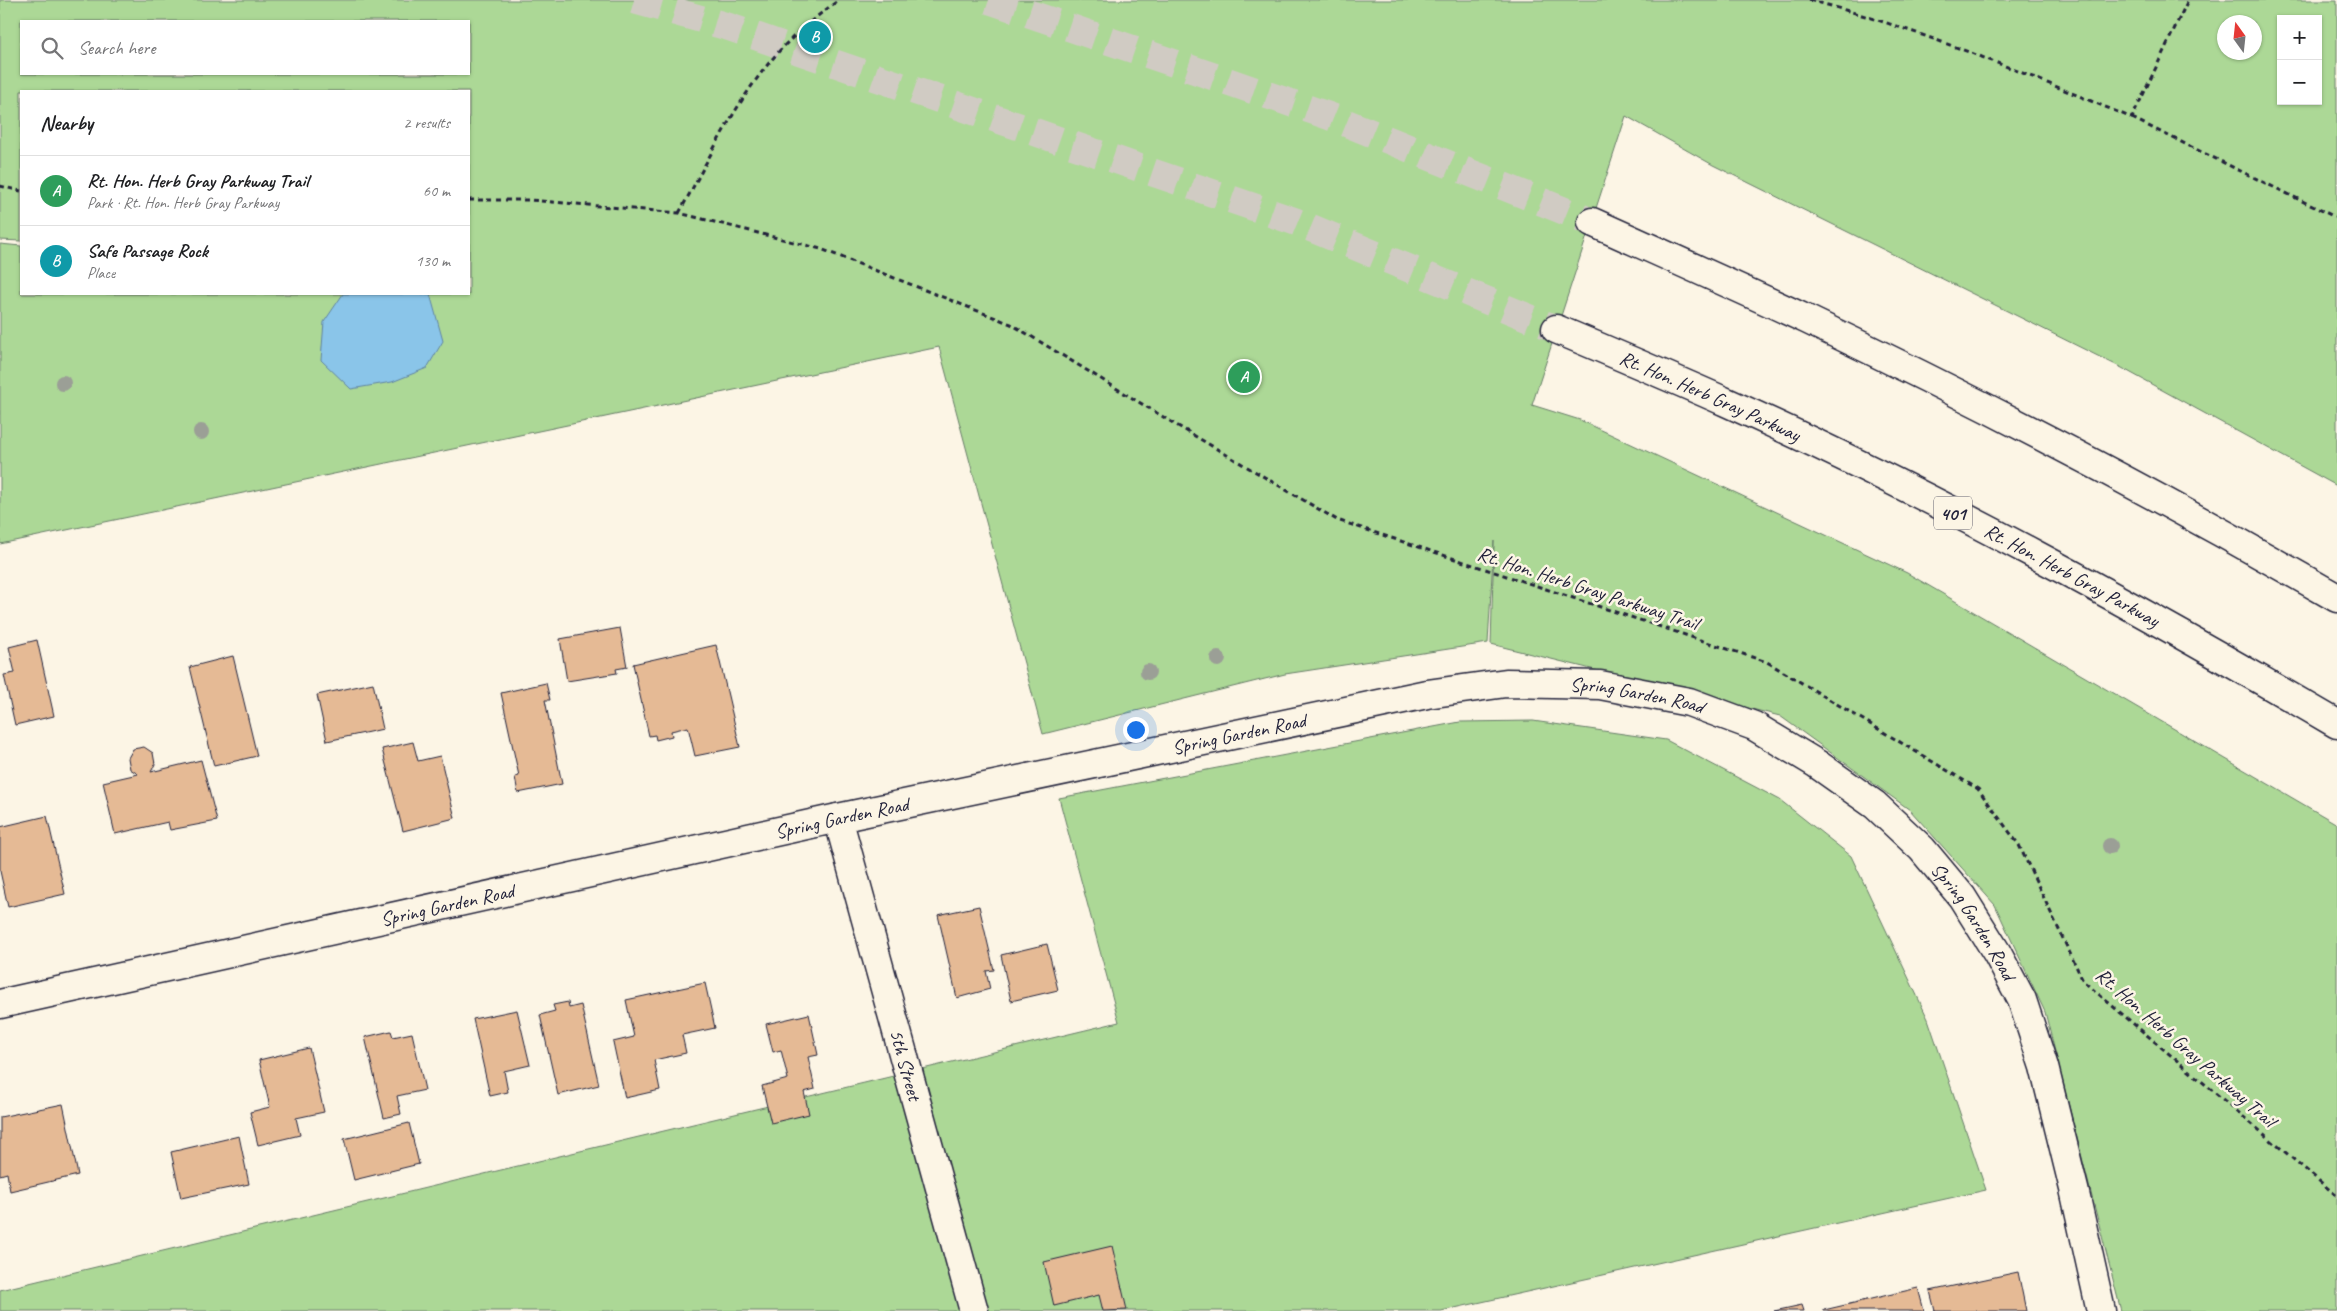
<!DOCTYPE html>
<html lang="en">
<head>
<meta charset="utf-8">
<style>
	:root { --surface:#fff; --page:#f2f2f2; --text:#202124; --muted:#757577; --line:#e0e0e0; --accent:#22223b }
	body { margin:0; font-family:Caveat,sans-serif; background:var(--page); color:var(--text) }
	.controls { position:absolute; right:15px; top:15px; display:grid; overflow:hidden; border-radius:0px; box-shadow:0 1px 4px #0004 }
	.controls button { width:45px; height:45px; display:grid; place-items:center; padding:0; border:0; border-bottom:1px solid var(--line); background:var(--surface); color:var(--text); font:25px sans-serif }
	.compass { position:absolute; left:2217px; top:15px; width:45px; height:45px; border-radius:50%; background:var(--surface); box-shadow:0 1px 4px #0004; rotate:345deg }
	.you { position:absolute; left:1135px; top:729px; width:18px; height:18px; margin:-12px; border:4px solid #fff; border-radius:50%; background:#1a73e8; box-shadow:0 0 0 8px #1a73e833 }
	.badge { display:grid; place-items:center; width:32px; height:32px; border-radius:50%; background:var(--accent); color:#fff; font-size:16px; font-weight:700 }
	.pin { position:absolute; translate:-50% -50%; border:2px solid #fff; box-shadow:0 1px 5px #0006 }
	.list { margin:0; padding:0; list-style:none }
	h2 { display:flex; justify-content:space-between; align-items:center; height:65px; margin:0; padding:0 20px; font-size:21px }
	h2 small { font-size:16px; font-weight:400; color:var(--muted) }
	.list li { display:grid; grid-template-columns:32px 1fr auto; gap:15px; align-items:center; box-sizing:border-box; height:70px; padding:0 20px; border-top:1px solid var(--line) }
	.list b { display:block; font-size:19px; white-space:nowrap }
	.list p { margin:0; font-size:16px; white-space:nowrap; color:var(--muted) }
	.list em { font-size:16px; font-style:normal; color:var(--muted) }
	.icon { flex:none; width:28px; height:28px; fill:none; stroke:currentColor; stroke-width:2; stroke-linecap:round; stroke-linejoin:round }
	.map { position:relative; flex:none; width:2337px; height:1311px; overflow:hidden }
	.search { position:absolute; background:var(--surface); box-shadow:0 1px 4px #0004; left:20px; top:20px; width:450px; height:55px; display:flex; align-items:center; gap:12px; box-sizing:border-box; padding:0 18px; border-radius:0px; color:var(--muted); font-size:19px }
	.panel { position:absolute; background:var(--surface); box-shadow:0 1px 4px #0004; left:20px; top:90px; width:450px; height:205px; border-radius:0px }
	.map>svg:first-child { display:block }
</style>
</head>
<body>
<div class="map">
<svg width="2337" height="1311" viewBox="0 0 2337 1311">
	<rect width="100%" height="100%" fill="#fcf5e5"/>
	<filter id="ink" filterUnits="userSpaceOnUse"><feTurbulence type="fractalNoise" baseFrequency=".02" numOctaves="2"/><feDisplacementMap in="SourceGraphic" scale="10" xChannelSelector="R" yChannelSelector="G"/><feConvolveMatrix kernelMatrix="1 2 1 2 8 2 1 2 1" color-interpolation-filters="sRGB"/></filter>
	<g filter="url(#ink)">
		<!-- green -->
		<g fill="#acd896" stroke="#677d68" fill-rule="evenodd">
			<path d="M 0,0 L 2337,0 L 2337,486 L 2122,368 L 1713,165 L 1626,116 L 1532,405 L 1580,420 L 1907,573 L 2337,824 L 2337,1311 L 2121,1311 L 2045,1012 L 1995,905 L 1910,810 L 1780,716 L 1491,644 L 1494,541 L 1488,643 L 1285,674 L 1043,734 L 939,347 L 0,544 L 0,244 L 21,246 L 21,294 L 469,294 L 469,91 L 21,91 L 21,241 L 0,240 ZM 2281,19 L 2318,19 L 2318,101 L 2281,101 ZM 21,21 L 469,21 L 469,74 L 21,74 ZM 2224,22 L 2254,22 L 2254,52 L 2224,52 Z"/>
			<polygon points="1533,721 1666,740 1780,800 1851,856 1928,1019 1986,1190 1441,1311 0,1311 0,1290 1119,1022 1059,798 1460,722"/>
		</g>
		<!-- water -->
		<polygon fill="#8ac5e9" stroke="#6084a3" points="343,294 430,294 443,341 427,368 392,382 351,389 321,360 324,322"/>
		<!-- building -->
		<g fill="#e5ba95" stroke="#22223b">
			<polygon points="620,628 627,667 616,669 617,673 567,681 560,639"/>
			<polygon points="37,640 54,716 15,725 4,675 15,673 9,647"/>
			<polygon points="716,645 740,747 695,756 688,727 671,731 672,736 656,740 655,735 649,736 633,664"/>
			<polygon points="233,656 257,756 214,766 190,667"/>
			<polygon points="373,683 383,729 327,741 317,695"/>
			<polygon points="546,683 550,700 545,700 562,784 518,793 515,777 519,776 501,693"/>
			<polygon points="413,742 418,761 440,756 455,818 403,831 382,749"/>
			<polygon points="144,747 153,753 155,764 151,772 201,760 217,821 170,830 168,822 115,834 103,782 138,774 130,769 128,758 133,749"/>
			<polygon points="47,816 65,894 8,907 0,871 0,827"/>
			<polygon points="979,906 994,970 986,971 990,989 957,998 938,915"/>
			<polygon points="1047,944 1058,990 1011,1001 1001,955"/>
			<polygon points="705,983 715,1028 682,1035 686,1053 654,1060 660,1090 625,1098 613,1042 634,1037 626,1000"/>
			<polygon points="568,1002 569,1008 581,1005 599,1085 558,1095 540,1015 555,1011 553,1005"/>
			<polygon points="517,1010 530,1065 504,1071 508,1092 490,1096 473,1019"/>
			<polygon points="809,1014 818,1055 808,1057 815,1089 804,1092 809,1114 771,1123 762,1086 788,1079 781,1050 773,1052 766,1024"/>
			<polygon points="391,1031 393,1037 412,1033 425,1090 397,1096 401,1114 384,1118 365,1037"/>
			<polygon points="309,1048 324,1112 296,1118 300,1135 258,1145 250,1112 270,1107 259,1060"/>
			<polygon points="63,1104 78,1175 10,1191 7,1173 0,1175 0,1117"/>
			<polygon points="409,1123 419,1164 354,1180 344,1139"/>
			<polygon points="239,1136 249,1184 181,1198 171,1152"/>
			<polygon points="1112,1246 1127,1310 1103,1311 1099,1295 1054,1306 1044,1262"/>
			<polygon points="2018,1272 2026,1311 1935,1311 1930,1291"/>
			<polygon points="1918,1288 1924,1311 1824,1311 1824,1310"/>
			<polygon points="1802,1305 1804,1311 1774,1311"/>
		</g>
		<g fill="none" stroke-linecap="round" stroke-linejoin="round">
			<!-- highway-tunnel -->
			<g stroke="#d0cbc3" stroke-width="28" stroke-dasharray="28 14" stroke-linecap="butt">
				<polyline points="634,0 729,27 1294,221 1556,329"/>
				<polyline points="989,0 1329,116 1592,222"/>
			</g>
			<defs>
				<g id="street">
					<path id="s1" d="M 838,818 L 974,1311"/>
					<path id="s2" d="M 0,1004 L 838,818 L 1427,694 L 1506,683 L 1600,685 L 1689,702 L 1754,726 L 1817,764 L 1875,805 L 1922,849 L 1962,897 L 1997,953 L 2022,1000 L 2044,1067 L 2074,1189 L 2101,1311"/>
				</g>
				<g id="highway">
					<path d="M 1592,222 C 1663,254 1735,286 1806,319 C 1986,405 2164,498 2337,598"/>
					<path id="s3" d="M 1556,329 C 1613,353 1670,377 1726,402 C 1936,496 2138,608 2337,724"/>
				</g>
			</defs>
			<!-- street casing -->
			<use href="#street" stroke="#22223b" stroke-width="31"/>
			<!-- highway casing -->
			<use href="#highway" stroke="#22223b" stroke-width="31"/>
			<!-- path -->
			<g stroke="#22223b" stroke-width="3" stroke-dasharray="5 4" stroke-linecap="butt">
				<path d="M 1809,0 C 1920,29 2026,74 2132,118 L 2188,0"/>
				<polyline points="2132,118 2337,218"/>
				<polyline points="0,186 21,191"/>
				<polyline points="469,200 530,200 679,213 821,249 1011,324 1178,426 1337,520 1767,662 1978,789 2019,845 2083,981 2337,1196"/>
				<path d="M 679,213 C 707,163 732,108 769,63 C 789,38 814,18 839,0"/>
			</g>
			<!-- street -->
			<use href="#street" stroke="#fcf5e5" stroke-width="28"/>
			<!-- highway -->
			<use href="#highway" stroke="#fcf5e5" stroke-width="28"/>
		</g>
		<!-- trees -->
		<g fill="#9b9f96">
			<circle cx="63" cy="383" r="8"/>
			<circle cx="201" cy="432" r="8"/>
			<circle cx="1218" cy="659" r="8"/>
			<circle cx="1148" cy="672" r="8"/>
			<circle cx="2110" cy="846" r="8"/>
		</g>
	</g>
	<g text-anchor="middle" stroke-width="5" stroke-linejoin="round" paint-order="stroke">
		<!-- shield labels -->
		<rect fill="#fcf5e5" stroke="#63616e" stroke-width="1" x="1934" y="496.5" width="38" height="33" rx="4"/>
		<g font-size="19" font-weight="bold" fill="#22223b">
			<text x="1953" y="520">401</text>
		</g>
		<!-- street labels -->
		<g font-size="20" fill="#22223b" stroke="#fcf5e5">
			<text dy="7" stroke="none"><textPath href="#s3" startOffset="168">Rt. Hon. Herb Gray Parkway</textPath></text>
			<text dy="7" stroke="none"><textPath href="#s3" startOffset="572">Rt. Hon. Herb Gray Parkway</textPath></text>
			<text transform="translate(1588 588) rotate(18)" y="7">Rt. Hon. Herb Gray Parkway Trail</text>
			<text dy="7" stroke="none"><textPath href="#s2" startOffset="1672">Spring Garden Road</textPath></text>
			<text dy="7" stroke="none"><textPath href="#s2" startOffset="1268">Spring Garden Road</textPath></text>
			<text dy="7" stroke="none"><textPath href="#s2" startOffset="862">Spring Garden Road</textPath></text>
			<text dy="7" stroke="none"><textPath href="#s2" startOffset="458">Spring Garden Road</textPath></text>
			<text dy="7" stroke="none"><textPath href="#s2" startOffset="2092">Spring Garden Road</textPath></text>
			<text transform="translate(2186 1047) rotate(41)" y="7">Rt. Hon. Herb Gray Parkway Trail</text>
			<text dy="7" stroke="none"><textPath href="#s1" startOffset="256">5th Street</textPath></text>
		</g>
	</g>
</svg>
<div class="controls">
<button>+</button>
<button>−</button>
</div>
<svg class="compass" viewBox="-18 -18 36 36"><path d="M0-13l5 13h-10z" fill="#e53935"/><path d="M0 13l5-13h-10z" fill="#757577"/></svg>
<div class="you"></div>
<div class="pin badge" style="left:1244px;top:377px;background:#2e9e5b">A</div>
<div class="pin badge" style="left:815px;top:37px;background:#0f9aa8">B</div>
<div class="search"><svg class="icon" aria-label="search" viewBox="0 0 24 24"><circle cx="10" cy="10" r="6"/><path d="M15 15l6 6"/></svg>Search here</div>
<section class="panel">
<h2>Nearby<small>2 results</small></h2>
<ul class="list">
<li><span class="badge" style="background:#2e9e5b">A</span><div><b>Rt. Hon. Herb Gray Parkway Trail</b><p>Park · Rt. Hon. Herb Gray Parkway</p></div><em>60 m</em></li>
<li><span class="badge" style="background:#0f9aa8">B</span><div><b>Safe Passage Rock</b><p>Place</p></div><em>130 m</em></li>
</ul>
</section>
</div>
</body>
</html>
